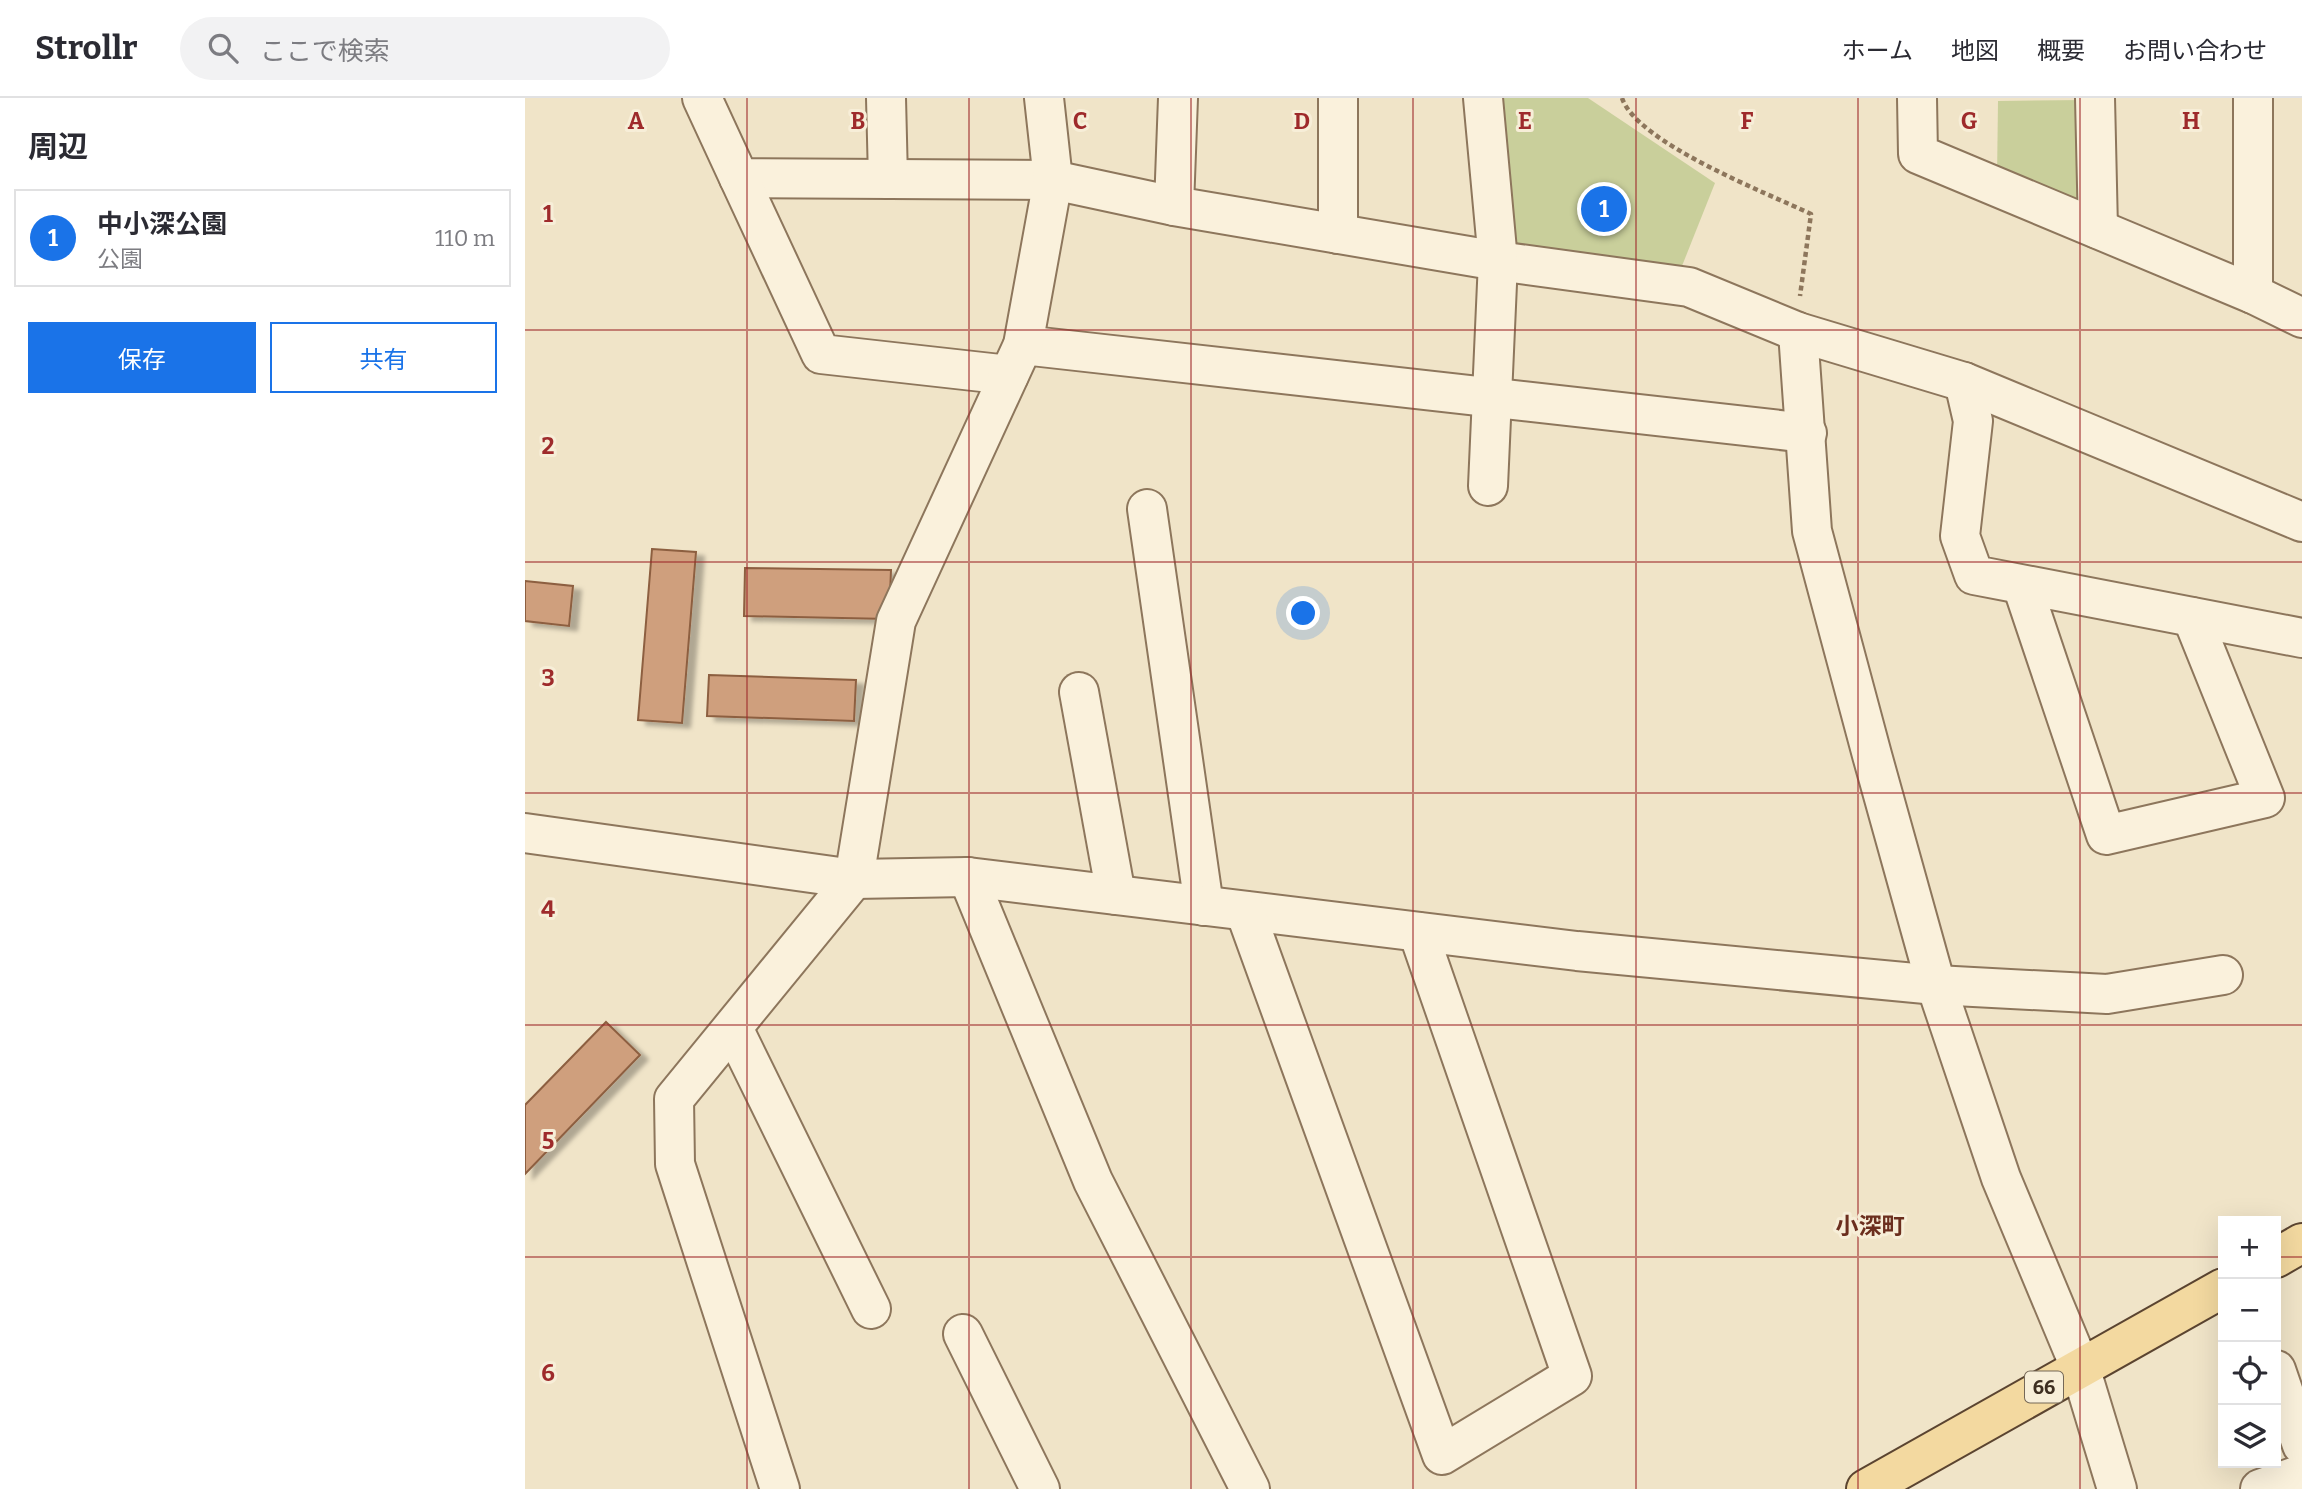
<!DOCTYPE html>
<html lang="ja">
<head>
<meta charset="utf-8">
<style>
	:root { --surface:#fff; --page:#f2f2f3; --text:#2b2b33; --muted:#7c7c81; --line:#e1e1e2; --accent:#1a73e8 }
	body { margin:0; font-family:Bitter,"Noto Sans JP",serif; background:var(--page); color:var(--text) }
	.controls { position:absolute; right:21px; bottom:21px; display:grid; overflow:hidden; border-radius:0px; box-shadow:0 7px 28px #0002 }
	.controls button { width:63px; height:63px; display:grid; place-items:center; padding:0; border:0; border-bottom:2px solid var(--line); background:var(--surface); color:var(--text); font:35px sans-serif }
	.you { position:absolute; left:779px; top:516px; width:24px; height:24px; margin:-18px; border:5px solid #fff; border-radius:50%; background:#1a73e8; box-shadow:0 0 0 10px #1a73e833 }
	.badge { display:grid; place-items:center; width:46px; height:46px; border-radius:50%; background:var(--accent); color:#fff; font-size:23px; font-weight:700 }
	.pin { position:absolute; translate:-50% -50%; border:4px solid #fff; box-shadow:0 2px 7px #0006 }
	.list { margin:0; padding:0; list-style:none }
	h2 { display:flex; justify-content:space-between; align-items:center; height:91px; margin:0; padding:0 28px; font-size:30px }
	h2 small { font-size:23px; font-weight:400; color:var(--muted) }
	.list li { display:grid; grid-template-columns:46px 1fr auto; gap:21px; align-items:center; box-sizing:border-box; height:98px; margin:0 14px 14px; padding:0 14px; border:2px solid var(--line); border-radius:0px }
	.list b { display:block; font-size:26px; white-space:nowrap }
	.list p { margin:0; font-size:23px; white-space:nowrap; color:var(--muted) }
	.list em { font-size:23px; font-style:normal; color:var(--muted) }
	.actions { display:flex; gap:14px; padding:21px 28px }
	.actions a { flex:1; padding:16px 0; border:2px solid var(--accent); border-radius:0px; text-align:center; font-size:24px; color:var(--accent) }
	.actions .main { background:var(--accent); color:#fff }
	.icon { flex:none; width:38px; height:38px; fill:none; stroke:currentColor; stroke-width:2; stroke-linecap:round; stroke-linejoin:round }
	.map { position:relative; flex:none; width:1777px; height:1391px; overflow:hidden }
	header { display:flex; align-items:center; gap:42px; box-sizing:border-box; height:98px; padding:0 35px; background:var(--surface); border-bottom:2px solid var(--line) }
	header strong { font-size:33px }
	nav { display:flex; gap:38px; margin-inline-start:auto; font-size:24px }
	.search { width:490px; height:63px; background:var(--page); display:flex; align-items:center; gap:18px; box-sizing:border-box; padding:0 24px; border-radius:38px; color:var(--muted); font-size:26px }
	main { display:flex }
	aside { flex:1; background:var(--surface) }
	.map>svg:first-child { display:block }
</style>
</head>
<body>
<header>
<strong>Strollr</strong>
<div class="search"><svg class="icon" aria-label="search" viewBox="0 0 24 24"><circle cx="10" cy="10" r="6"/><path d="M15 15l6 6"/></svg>ここで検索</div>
<nav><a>ホーム</a><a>地図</a><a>概要</a><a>お問い合わせ</a></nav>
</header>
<main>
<aside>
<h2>周辺<small></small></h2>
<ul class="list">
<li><span class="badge">1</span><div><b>中小深公園</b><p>公園</p></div><em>110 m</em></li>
</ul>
<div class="actions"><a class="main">保存</a><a>共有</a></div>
</aside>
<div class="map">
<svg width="1777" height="1391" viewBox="0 0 1777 1391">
	<defs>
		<filter id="shadow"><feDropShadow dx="8" dy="4.5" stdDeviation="2" flood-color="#0004"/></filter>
	</defs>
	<rect width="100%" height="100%" fill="#f0e4c8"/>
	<!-- green -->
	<g fill="#c9cf9b">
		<polygon points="968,0 1063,0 1190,85 1155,173 991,147"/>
		<polygon points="1562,2 1566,120 1472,80 1473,3"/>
	</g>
	<!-- building -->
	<g fill="#cf9f7d" stroke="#8d5f41" stroke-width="2" filter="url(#shadow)">
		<polygon points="127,451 171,454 157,625 113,622"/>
		<polygon points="220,470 366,472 364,521 219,518"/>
		<polygon points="0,483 48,488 44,528 0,523"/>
		<polygon points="184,577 331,582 329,623 182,618"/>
		<polygon points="81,924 115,957 0,1076 0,1007"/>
	</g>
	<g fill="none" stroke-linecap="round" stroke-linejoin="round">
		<defs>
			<g id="minor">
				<polyline points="177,0 214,80 528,82 649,108 973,163 1164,189 1273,234 1439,284 1777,424"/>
				<polyline points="361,0 363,81"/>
				<polyline points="813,0 813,136"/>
				<polyline points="958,0 973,163 963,388"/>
				<polyline points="1392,0 1393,56 1728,196 1777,220"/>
				<polyline points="1570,0 1573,131"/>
				<polyline points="1728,0 1728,196"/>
				<polyline points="214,80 296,256 484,277"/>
				<polyline points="649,108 653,0"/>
				<polyline points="1273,234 1287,433 1347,657 1411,887 1476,1080 1555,1269 1592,1391"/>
				<polyline points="498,247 1282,335"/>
				<polyline points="1439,284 1448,323 1435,438 1449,477 1777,540"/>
				<polyline points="622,411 679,808"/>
				<polyline points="1497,487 1581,737 1740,700 1667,519"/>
				<polyline points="554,594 591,797"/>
				<polyline points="0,735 329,781 443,779 1052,853 1411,887 1582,896 1698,877"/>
				<polyline points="443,779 568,1083 725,1391"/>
				<polyline points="720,813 917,1357 1047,1278 893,834"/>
				<polyline points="208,930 346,1211"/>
				<polyline points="438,1236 515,1391"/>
				<polyline points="1751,1272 1777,1347"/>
				<polyline points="255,1391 150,1066 149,1001 329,781 371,523 498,247 528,82 519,0"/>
				<polyline points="1735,1391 1777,1376"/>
			</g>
			<g id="major">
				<polyline points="1751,1160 1777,1145"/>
				<polyline points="1341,1391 1698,1190"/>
			</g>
		</defs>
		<!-- minor casing -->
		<use href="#minor" stroke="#8d765c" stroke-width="42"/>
		<!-- major casing -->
		<use href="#major" stroke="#5b4430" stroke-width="42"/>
		<!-- path -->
		<path stroke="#8d765c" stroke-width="4.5" stroke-dasharray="5 3.5" stroke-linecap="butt" d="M 1097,0 C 1112,45 1242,95 1286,116 L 1275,198"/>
		<!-- minor -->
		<use href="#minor" stroke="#faf1dc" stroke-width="38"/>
		<!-- major -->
		<use href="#major" stroke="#f3d9a0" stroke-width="38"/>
	</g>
	<!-- grid -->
	<path fill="none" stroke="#9e2a2b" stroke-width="2" stroke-opacity="0.55" d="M 222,0 L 222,1391M 444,0 L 444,1391M 666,0 L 666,1391M 888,0 L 888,1391M 1111,0 L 1111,1391M 1333,0 L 1333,1391M 1555,0 L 1555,1391M 0,232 L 1777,232M 0,464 L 1777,464M 0,695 L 1777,695M 0,927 L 1777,927M 0,1159 L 1698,1159M 1751,1159 L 1777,1159"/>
	<g text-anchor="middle" stroke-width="6" stroke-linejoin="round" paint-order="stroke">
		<!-- shield labels -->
		<rect fill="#f7eed8" stroke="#756857" stroke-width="2" x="1500" y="1273.5" width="38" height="31" rx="5"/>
		<g font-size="19" font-weight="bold" fill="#3d2e20">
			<text x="1519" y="1296">66</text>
		</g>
		<!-- neighbourhood labels -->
		<g font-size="23" font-weight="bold" fill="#6b2e1e" stroke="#f7eed8">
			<text x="1345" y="1136">小深町</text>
		</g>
	</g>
	<g font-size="23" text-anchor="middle" font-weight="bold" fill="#9e2a2b" stroke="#f7eed8" stroke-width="6" stroke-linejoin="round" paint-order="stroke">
		<text x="111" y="31">A</text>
		<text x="333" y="31">B</text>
		<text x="555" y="31">C</text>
		<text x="777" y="31">D</text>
		<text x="1000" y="31">E</text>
		<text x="1222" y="31">F</text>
		<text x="1444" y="31">G</text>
		<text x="1666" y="31">H</text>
		<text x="23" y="124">1</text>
		<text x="23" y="356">2</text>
		<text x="23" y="588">3</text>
		<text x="23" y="819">4</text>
		<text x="23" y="1051">5</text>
		<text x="23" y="1283">6</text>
	</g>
</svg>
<div class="controls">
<button>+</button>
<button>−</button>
<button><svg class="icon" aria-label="locate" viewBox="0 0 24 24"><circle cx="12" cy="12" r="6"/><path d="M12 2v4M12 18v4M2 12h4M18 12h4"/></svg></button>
<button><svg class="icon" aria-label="layers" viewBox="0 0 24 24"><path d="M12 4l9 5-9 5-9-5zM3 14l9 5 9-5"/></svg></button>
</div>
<div class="you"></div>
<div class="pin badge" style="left:1079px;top:111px">1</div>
</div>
</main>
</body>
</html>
